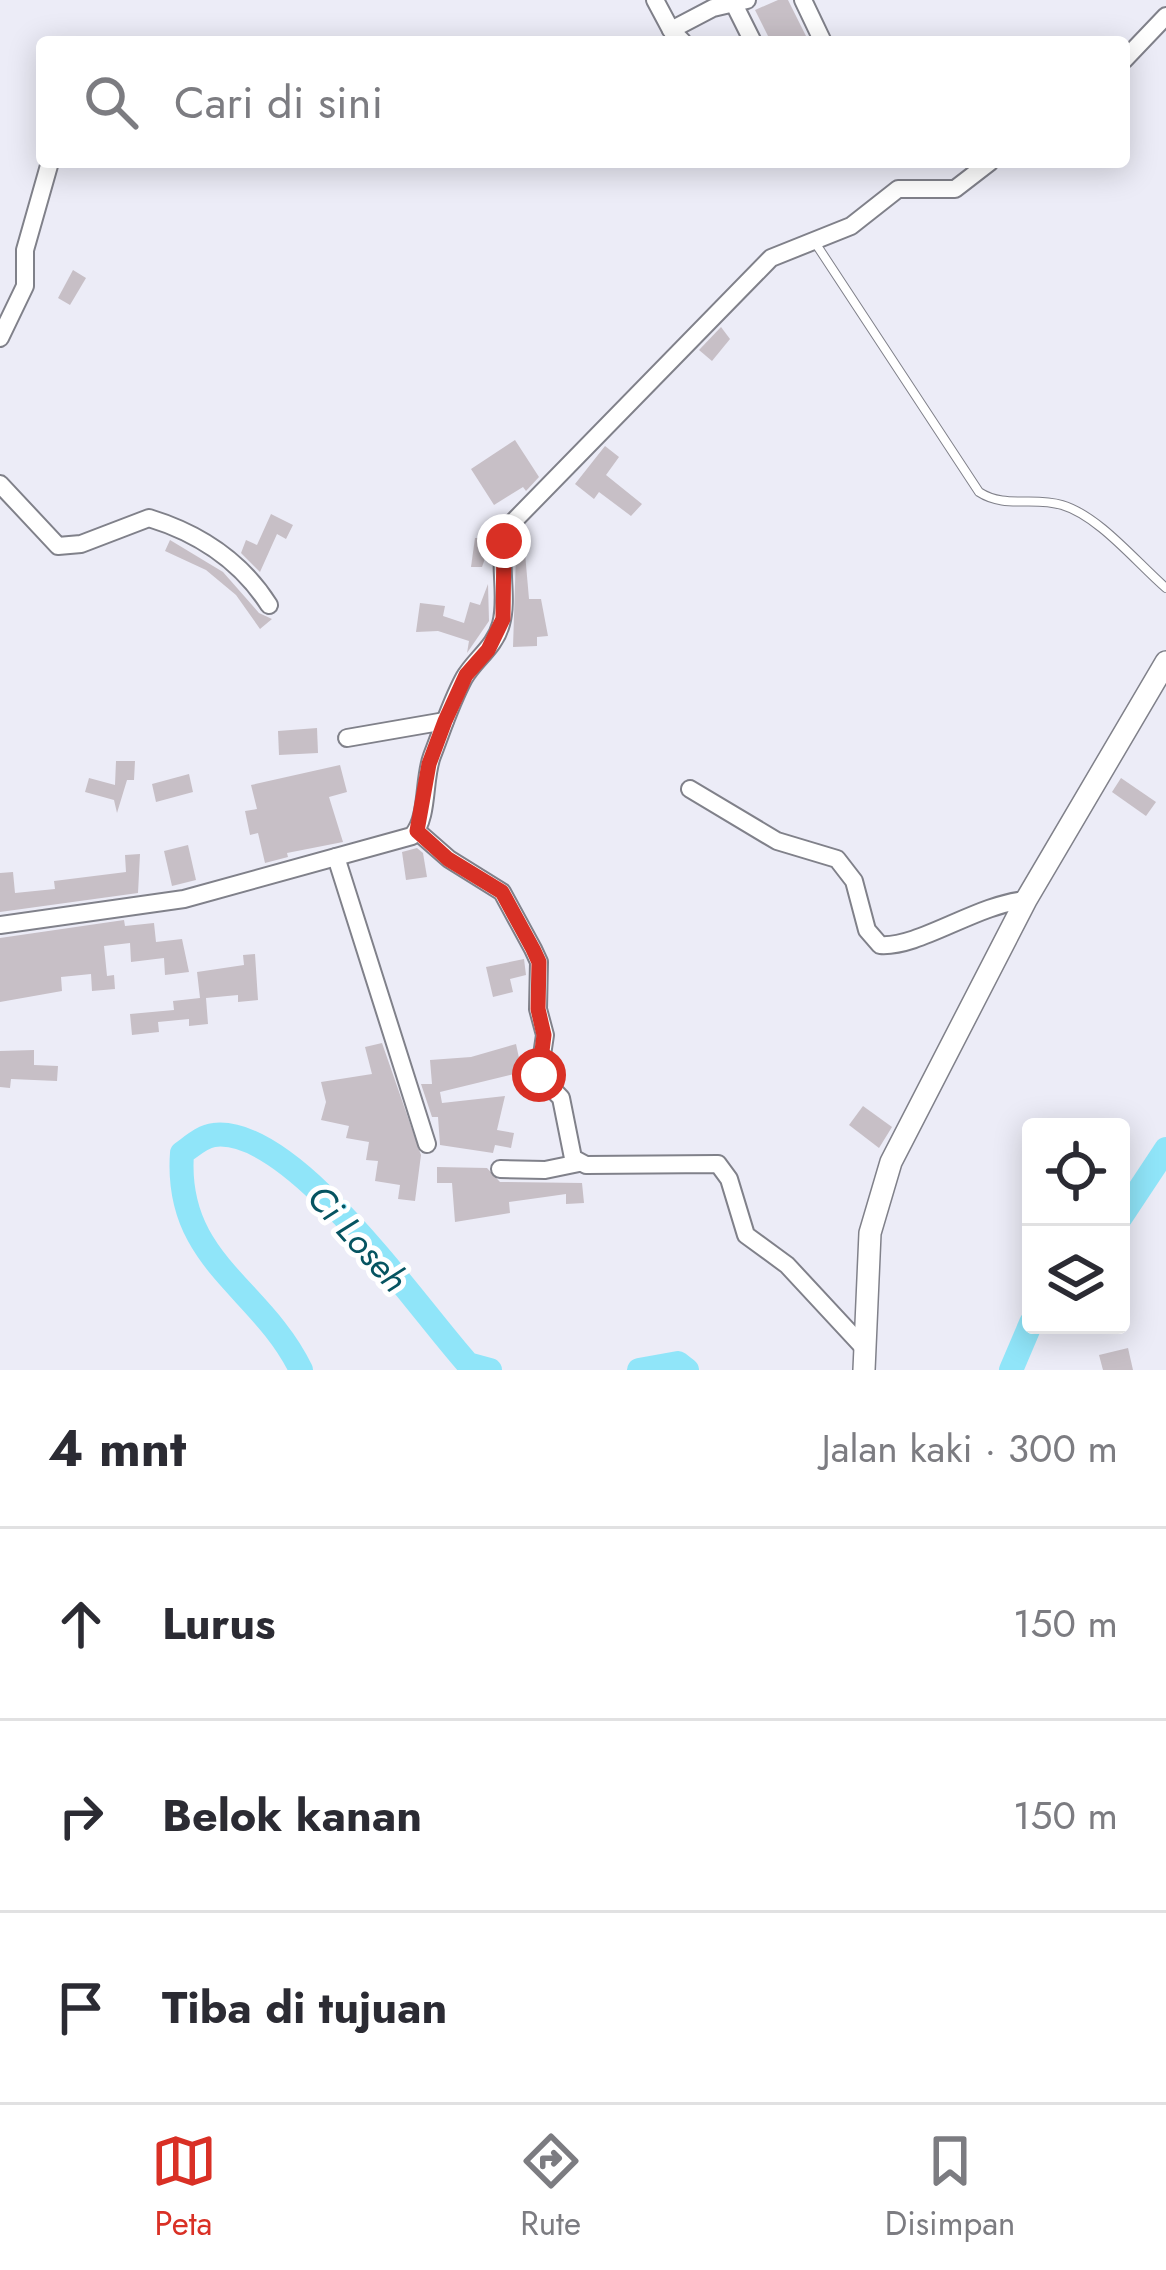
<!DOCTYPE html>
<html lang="id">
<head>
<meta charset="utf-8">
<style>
	:root { --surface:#fff; --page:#f2f2f3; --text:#2b2b33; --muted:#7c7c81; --line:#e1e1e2; --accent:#d93025 }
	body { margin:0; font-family:Jost,sans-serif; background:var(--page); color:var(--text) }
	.controls { position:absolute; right:36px; bottom:36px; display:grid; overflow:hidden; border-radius:12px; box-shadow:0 6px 30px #0003 }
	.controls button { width:108px; height:108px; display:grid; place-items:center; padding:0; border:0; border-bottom:3px solid var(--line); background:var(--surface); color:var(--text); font:60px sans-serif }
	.stop { position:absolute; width:36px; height:36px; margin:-27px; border:9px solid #d93025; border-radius:50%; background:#fff }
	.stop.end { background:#d93025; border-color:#fff; box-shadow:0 3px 12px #0008 }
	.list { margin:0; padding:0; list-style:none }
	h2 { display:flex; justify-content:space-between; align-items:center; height:156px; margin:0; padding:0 48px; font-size:51px }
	h2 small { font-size:39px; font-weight:400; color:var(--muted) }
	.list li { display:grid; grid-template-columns:78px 1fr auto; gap:36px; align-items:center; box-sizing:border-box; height:192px; padding:0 48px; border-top:3px solid var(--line) }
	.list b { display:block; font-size:45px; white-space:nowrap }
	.list em { font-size:39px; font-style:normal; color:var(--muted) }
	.icon { flex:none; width:66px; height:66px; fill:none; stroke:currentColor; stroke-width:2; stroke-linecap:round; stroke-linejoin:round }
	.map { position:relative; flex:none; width:1166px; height:1370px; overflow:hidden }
	.search { position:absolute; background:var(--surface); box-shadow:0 6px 30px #0003; left:36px; right:36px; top:36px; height:132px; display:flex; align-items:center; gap:30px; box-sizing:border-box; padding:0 42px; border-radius:12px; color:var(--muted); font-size:45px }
	.sheet { height:732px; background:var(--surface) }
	nav { display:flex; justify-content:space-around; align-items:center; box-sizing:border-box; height:168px; border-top:3px solid var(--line); background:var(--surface); font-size:33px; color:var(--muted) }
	nav a { display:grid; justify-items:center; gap:6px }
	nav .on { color:var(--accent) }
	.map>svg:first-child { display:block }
</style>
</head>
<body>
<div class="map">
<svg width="1166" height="1370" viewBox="0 0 1166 1370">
	<rect width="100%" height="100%" fill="#ececf7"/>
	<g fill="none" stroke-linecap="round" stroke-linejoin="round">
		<!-- river -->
		<g stroke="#90e5f9" stroke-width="24">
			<polyline points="1121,1217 1166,1149"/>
			<path d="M 301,1370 C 261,1287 174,1261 182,1153 C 192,1146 203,1136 214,1135 C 293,1125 418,1309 468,1364 L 490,1370"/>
			<polyline points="639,1370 678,1363 687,1370"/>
			<polyline points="1011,1370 1031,1323"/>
		</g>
	</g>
	<!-- building -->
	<g fill="#c7bfc6">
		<polygon points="778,0 788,0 809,42 771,42 755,10"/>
		<polygon points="73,270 86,278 70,305 58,298"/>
		<polygon points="721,327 730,339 712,361 699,350"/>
		<polygon points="515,440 539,477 526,491 523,487 494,505 471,469"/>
		<polygon points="605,446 619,457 606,475 642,504 631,516 599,492 594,499 575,484"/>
		<polygon points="271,514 293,525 286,539 277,534 260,572 241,553 246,540 257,545"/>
		<polygon points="475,538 492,538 482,567 471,567"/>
		<polygon points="170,540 223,572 259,613 272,619 260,629 236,595 206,570 165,551"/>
		<polygon points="525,553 529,599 541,599 548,636 537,637 537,646 513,647 516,554"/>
		<polygon points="488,584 489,621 467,653 469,641 438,631 416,632 420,603 445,606 443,616 464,623 470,602 480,605"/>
		<polygon points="317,728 318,753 279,755 278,731"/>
		<polygon points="116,761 135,761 134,780 127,780 117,813 114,800 85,792 89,778 115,785"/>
		<polygon points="340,765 347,792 329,797 343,842 287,853 288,857 265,863 258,833 250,835 245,811 257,809 251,785"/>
		<polygon points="189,774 193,792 156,802 152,784"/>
		<polygon points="1121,778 1156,802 1146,816 1112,792"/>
		<polygon points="188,845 196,880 172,886 164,851"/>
		<polygon points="417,848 423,853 427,877 406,880 402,852"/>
		<polygon points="140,854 138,893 0,912 0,873 13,872 15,893 55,889 54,881 126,872 125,855"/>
		<polygon points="124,920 125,926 154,923 156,942 182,939 189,972 165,975 164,958 131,962 130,943 104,946 107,976 114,975 115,989 92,991 91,974 61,977 62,991 0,1002 0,938"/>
		<polygon points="255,954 258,1000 238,1002 238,995 206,998 208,1024 189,1026 189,1019 158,1022 159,1032 132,1035 130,1014 174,1010 173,1001 200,998 197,972 244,965 243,955"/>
		<polygon points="524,959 526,975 510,979 513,992 493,997 486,967"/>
		<polygon points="382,1043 421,1155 415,1201 398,1199 400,1185 375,1181 378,1161 366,1160 369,1142 346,1138 349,1126 321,1120 326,1102 321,1082 372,1074 365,1047"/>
		<polygon points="516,1044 522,1072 440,1092 442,1103 505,1096 497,1130 514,1133 511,1148 495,1145 493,1153 440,1145 438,1117 432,1117 421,1084 432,1084 430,1060 471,1057"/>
		<polygon points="34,1050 34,1065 58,1066 57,1081 11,1079 10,1088 0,1087 0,1051"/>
		<polygon points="863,1106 892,1127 879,1148 849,1125"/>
		<polygon points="437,1167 487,1168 500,1182 582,1183 584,1203 566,1204 566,1194 545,1197 509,1202 510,1213 455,1222 452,1183 437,1183"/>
		<polygon points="1128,1348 1133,1370 1103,1370 1099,1355"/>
	</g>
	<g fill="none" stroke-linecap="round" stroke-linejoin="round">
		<defs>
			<path id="service" d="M 814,241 L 979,492 C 1005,509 1033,496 1062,505 C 1099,516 1136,562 1166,588"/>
			<g id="minor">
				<polyline points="655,0 671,30"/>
				<polyline points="803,0 823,42"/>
				<polyline points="735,6 753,42"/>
				<polyline points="683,42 671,30 713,8 747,0"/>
				<polyline points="1124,60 1166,16"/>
				<polyline points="0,338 25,286 25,250 50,162"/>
				<path d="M 0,484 L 58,546 L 81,544 L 149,518 C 198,533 241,561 269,605"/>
				<polyline points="347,738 445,721"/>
				<path d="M 690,789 L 777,841 L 837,859 L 854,881 L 867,930 L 880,945 C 919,948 977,904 1026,900"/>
				<polyline points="417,831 449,859 502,892 533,949 539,962 538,1009 545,1035 539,1075 561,1098 573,1158 586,1165 718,1164 729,1179 746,1235 787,1265 865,1349"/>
				<polyline points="336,857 427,1144"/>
				<path d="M 0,925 L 184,899 L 412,836 C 429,817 423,780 432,756 C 442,730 451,702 464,678 C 475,659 495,647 501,624 C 510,592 493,552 512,523 L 771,258 L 851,226 L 898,189 L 955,189 L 990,162"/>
				<polyline points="500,1169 545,1170 579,1163"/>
			</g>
			<polyline id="tertiary" points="864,1370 870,1233 891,1162 1026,900 1166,662"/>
		</defs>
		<!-- service casing -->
		<use href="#service" stroke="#80818a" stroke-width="10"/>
		<!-- minor casing -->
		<use href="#minor" stroke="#80818a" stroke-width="20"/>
		<!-- tertiary casing -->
		<use href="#tertiary" stroke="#80818a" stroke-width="24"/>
		<!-- service -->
		<use href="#service" stroke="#fff" stroke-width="8"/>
		<!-- minor -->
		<use href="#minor" stroke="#fff" stroke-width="16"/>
		<!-- tertiary -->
		<use href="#tertiary" stroke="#fff" stroke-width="21"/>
	</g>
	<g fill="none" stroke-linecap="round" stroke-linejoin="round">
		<!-- route -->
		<polyline stroke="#d93025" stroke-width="15" points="504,541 503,619 488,650 466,675 445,721 429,764 417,831 448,859 502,892 533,949 539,962 538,1009 544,1035 539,1075"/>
	</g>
	<g text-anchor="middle" stroke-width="10" stroke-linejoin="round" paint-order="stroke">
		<!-- water labels -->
		<g font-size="36" font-style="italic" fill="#065461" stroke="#fff">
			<text transform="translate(358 1238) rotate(48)" y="13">Ci Loseh</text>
		</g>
	</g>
</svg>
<div class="controls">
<button><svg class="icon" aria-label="locate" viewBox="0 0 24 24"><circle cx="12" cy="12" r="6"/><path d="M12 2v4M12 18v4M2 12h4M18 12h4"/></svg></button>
<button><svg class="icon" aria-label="layers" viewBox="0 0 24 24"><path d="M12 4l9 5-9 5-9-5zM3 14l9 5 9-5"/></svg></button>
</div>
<div class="stop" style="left:539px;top:1075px"></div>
<div class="stop end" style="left:504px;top:541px"></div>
<div class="search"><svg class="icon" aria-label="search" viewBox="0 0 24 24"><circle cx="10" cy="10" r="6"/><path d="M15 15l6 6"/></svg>Cari di sini</div>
</div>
<section class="sheet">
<h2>4 mnt<small>Jalan kaki · 300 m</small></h2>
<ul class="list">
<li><svg class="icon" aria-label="ahead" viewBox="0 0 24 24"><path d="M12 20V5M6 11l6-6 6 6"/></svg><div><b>Lurus</b></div><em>150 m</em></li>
<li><svg class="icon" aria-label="right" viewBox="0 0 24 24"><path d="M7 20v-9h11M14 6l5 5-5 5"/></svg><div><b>Belok kanan</b></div><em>150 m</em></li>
<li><svg class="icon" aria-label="arrive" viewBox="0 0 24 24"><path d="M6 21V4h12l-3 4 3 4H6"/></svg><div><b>Tiba di tujuan</b></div></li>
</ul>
</section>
<nav>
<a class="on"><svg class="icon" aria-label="map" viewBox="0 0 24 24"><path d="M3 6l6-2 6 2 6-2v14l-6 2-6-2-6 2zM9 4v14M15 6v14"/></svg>Peta</a>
<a><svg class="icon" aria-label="directions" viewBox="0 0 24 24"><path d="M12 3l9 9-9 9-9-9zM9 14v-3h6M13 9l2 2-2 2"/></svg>Rute</a>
<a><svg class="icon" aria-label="saved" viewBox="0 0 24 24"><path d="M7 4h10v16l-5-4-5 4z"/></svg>Disimpan</a>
</nav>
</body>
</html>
